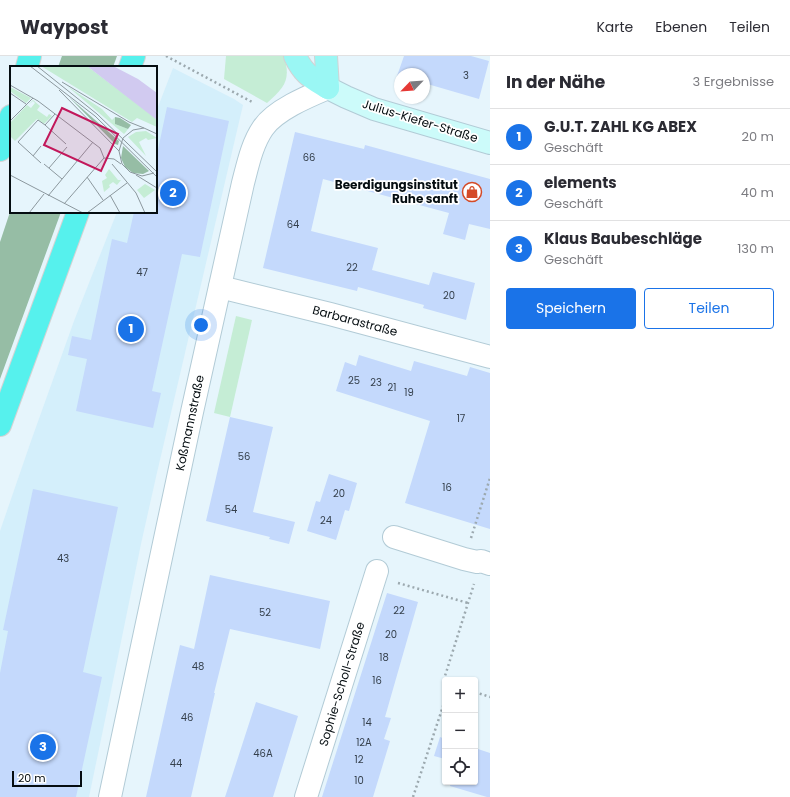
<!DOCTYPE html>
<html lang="de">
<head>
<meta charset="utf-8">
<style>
	:root { --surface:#fff; --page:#f2f2f3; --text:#2b2b33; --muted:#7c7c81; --line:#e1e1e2; --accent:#1a73e8 }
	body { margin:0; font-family:Poppins,sans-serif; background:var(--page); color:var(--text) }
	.controls { position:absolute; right:12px; bottom:12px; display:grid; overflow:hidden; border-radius:4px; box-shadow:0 1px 3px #0004 }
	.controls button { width:36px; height:36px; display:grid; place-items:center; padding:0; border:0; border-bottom:1px solid var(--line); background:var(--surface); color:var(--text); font:20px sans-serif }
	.compass { position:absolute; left:394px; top:12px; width:36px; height:36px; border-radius:50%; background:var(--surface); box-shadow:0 1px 3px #0004; rotate:245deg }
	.scale { position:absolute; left:12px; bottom:10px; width:70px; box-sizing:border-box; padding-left:4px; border:2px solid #050d11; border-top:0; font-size:11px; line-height:14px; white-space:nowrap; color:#050d11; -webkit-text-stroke:3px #fff; paint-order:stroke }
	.you { position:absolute; left:201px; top:269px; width:14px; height:14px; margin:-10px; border:3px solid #fff; border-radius:50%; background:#1a73e8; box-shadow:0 0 0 6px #1a73e833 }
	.badge { display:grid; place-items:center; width:26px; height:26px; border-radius:50%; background:var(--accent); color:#fff; font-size:13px; font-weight:700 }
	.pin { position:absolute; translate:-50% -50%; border:2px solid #fff; box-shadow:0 1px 4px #0006 }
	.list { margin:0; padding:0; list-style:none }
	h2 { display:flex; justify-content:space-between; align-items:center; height:52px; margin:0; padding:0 16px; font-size:17px }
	h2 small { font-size:13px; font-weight:400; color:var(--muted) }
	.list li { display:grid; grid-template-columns:26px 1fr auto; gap:12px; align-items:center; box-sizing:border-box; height:56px; padding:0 16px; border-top:1px solid var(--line) }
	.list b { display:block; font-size:15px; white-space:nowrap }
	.list p { margin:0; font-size:13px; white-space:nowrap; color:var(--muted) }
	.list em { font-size:13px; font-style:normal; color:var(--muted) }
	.actions { display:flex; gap:8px; padding:12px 16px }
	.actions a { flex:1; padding:9px 0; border:1px solid var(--accent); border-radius:4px; text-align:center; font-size:14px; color:var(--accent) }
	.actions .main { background:var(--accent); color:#fff }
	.icon { flex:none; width:22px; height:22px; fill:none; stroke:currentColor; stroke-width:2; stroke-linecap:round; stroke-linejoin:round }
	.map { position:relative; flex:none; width:490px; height:741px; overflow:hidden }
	header { display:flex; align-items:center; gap:24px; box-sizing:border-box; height:56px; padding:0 20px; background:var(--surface); border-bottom:1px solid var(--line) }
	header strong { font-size:19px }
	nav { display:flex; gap:22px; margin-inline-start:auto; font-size:14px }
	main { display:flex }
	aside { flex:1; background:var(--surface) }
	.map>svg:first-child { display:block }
</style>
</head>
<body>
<header>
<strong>Waypost</strong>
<nav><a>Karte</a><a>Ebenen</a><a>Teilen</a></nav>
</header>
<main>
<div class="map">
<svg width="490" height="741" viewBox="0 0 490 741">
	<rect width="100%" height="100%" fill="#e6f5fc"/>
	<!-- built -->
	<polygon fill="#d4effb" points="173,12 234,43 243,49 156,421 141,488 104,669 89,741 0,741 0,475 31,385 74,265 117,156 156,156 156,56"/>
	<!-- green -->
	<g fill="#c5edd5">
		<path d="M 226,0 L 284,0 C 291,24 285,31 267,47 L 224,23 Z"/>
		<polygon points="236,260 252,264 230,361 214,357"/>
	</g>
	<!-- forest -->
	<g fill="#96bda5">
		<polygon points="62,0 117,0 113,11 58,11"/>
		<polygon points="11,153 11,156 61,156 0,323 0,186"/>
	</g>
	<!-- building -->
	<g fill="#c4d9fc">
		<polygon points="404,0 471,0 489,5 479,43 424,27 424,18 400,18 400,20 397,20"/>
		<polygon points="167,51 229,65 200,201 182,198 152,335 161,337 153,372 76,355 87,303 68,299 72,280 91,284 112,183 127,187 134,156 156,156 156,103"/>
		<polygon points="295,76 364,93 365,89 490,123 490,173 469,168 465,184 443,178 449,157 323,123 311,175 378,192 372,214 429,229 433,216 475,227 466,264 423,252 424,249 358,231 357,235 263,212"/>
		<polygon points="359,299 411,315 414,305 467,320 470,311 490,317 490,473 405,447 430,365 336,335 345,306 356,310"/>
		<polygon points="230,361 273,371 253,456 295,466 289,488 269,483 270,481 206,465"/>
		<polygon points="329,418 357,427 349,455 345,454 336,484 307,475 316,445 320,446"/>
		<polygon points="33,433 118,451 83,616 102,621 76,741 0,741 0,617 8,575 3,574"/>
		<polygon points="210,519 330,545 320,593 230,573 214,637 215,637 191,741 146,741 180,589 194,593"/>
		<polygon points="387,537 418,546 385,661 391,662 384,683 390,685 373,741 322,741"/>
		<polygon points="256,646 298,660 273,741 225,741 233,717"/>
		<polygon points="440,681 445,683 445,703 434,700"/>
		<polygon points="475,692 490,697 490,741 487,741 450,730 451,726 475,726"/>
	</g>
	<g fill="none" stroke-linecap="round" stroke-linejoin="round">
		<defs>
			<g id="street">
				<polyline points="220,231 330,258 490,301"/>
				<polyline points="394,481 464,503 477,506 481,505 490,508"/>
				<path d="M 110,741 L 192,356 L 243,127 C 248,108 252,88 263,72 C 275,54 309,40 328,32"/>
				<polyline points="306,741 377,515"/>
			</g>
			<polyline id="secondary" points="328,32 346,41 374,53 490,87"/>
			<g id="primary">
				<path d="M 295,0 C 304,19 312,22 328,32"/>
				<polyline points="326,0 328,32"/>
			</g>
			<g id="highway">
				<polyline points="27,11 30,0"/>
				<polyline points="130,11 134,0"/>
				<polyline points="0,94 11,60"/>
				<polyline points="0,369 78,156"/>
			</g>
		</defs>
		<!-- street casing -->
		<use href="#street" stroke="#b2cbd6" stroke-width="24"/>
		<!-- secondary casing -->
		<use href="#secondary" stroke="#b2cbd6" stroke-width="24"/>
		<!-- primary casing -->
		<use href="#primary" stroke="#d2d3d4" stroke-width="24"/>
		<!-- highway casing -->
		<use href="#highway" stroke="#d2d3d4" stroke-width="24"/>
		<!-- path -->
		<g stroke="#9ca9af" stroke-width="2.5" stroke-dasharray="2 3" stroke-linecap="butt">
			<polyline points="166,0 254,47"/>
			<polyline points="471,482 490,422"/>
			<polyline points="398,527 468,547"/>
			<polyline points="447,624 445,620 474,528"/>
			<polyline points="475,636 490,641"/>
			<polyline points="413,741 445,644"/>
		</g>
		<!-- street -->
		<use href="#street" stroke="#fff" stroke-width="22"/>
		<!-- secondary -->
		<use href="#secondary" stroke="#ccfbfa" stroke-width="22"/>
		<!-- primary -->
		<use href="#primary" stroke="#9af7f4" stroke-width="22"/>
		<!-- highway -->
		<use href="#highway" stroke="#56f1ed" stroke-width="22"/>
	</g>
	<!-- icons -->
	<defs>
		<symbol id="shop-ring" viewBox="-11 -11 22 22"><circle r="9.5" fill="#fff" stroke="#d44a27" stroke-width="1.5"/><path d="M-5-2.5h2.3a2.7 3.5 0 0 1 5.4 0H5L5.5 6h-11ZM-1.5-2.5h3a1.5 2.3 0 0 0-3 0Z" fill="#d44a27"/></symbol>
	</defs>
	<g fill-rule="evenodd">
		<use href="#shop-ring" x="461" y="125" width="22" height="22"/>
	</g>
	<g text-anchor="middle" stroke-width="3.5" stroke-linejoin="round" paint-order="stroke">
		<!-- number labels -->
		<g font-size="10" fill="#35404c">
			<text x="466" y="23">3</text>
			<text x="309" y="105">66</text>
			<text x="293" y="172">64</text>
			<text x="352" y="215">22</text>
			<text x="142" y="220">47</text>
			<text x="449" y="243">20</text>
			<text x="354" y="328">25</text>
			<text x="376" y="330">23</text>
			<text x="392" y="335">21</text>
			<text x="409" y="340">19</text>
			<text x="461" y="366">17</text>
			<text x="244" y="404">56</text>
			<text x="447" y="435">16</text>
			<text x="339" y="441">20</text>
			<text x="231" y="457">54</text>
			<text x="326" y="468">24</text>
			<text x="63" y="506">43</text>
			<text x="399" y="558">22</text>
			<text x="265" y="560">52</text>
			<text x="391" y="582">20</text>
			<text x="384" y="605">18</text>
			<text x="198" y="614">48</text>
			<text x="377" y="628">16</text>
			<text x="187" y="665">46</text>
			<text x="367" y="670">14</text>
			<text x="364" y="690">12A</text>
			<text x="263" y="701">46A</text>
			<text x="359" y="707">12</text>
			<text x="176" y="711">44</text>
			<text x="359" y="728">10</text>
		</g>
		<!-- street labels -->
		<g font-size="12" fill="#050d11" stroke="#fff">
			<text transform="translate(420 65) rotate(17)" y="4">Julius-Kiefer-Straße</text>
			<text transform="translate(355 265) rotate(15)" y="4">Barbarastraße</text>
			<text transform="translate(190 367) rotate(-78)" y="4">Koßmannstraße</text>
			<text transform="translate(342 628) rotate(-73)" y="4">Sophie-Scholl-Straße</text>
		</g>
		<!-- poi labels -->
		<g font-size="12" font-weight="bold" fill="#050d11" stroke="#fff" text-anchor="end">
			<text x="458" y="133">Beerdigungsinstitut<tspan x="458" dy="14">Ruhe sanft</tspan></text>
		</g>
	</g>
	<!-- overview -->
	<g transform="translate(10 10)">
		<rect width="147" height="147" fill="#e6f5fc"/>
		<path d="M 31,0 L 77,0 L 139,47 L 147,54 L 147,61 L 127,52 L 122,56 ZM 57,20 L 92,43 L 102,54 L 105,51 L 105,58 L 118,63 L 115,67 L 114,68 ZM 0,21 L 21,32 L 16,37 L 0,25 ZM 23,34 L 30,40 L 27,44 L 37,51 L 39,48 L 42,50 L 34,58 L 27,53 L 5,75 L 0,70 L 0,57 L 17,39 L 21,42 L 25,37 L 23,35 L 18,39 ZM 136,65 L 147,72 L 138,74 L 136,72 L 129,76 L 136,90 L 118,71 L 126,66 ZM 99,103 L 108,114 L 111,114 L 107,119 L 103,116 L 99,119 L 100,121 L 94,126 L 92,115 L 97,112 L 95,109 ZM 135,118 L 145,124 L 134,132 L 127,124 Z" fill="#c5edd5"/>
		<path d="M 59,31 L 109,75 L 108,79 L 105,78 ZM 105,51 L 110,52 L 121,59 L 118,63 L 105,58 ZM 113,80 L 139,105 L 133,108 L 123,107 L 115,101 L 111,92 Z" fill="#96bda5"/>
		<path d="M 77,0 L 103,0 L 128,13 L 147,27 L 147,54 Z" fill="#d1caf0"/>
		<path fill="none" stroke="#8c989e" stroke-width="1" d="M 20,0 L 85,50 L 147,111M 27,0 L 87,48 L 147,106M 52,16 L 119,56 L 134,62M 0,19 L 28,35 L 90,82 L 94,92M 49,24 L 109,85M 0,27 L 16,38M 0,55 L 23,32M 35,59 L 56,78M 8,76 L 28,54 L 35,59 L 45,48M 8,76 L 31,97M 23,90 L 31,80M 94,92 L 104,93 L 111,98M 34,98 L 52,113M 102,98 L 126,127 L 135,147M 39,102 L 57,81M 144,107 L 132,110 L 120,106 L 112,98 L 109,85 L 113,72 L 123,64 L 134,62 L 147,68M 0,109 L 73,147M 126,109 L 147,122M 77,111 L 93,134M 100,129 L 110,147M 38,130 L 83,76M 54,138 L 94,92M 19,147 L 34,128M 77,147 L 117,117"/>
		<path fill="#c2185b" fill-opacity="0.15" stroke="#c2185b" stroke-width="2" d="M 52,42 L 108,68 L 91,105 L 34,79 Z"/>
		<rect width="147" height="147" fill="none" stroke="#050d11" stroke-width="2"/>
	</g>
</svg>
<div class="controls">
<button>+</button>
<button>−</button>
<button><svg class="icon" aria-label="locate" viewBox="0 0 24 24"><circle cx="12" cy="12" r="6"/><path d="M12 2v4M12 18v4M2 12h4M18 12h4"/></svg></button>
</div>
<svg class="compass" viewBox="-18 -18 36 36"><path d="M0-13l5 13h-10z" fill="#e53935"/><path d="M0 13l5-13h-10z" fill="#7c7c81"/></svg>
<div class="scale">20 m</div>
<div class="you"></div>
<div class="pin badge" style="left:131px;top:273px">1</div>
<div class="pin badge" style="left:173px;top:137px">2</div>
<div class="pin badge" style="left:43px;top:691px">3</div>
</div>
<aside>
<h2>In der Nähe<small>3 Ergebnisse</small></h2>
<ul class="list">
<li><span class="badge">1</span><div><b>G.U.T. ZAHL KG ABEX</b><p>Geschäft</p></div><em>20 m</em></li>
<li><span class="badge">2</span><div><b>elements</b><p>Geschäft</p></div><em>40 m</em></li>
<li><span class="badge">3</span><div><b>Klaus Baubeschläge</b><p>Geschäft</p></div><em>130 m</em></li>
</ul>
<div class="actions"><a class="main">Speichern</a><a>Teilen</a></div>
</aside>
</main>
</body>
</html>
